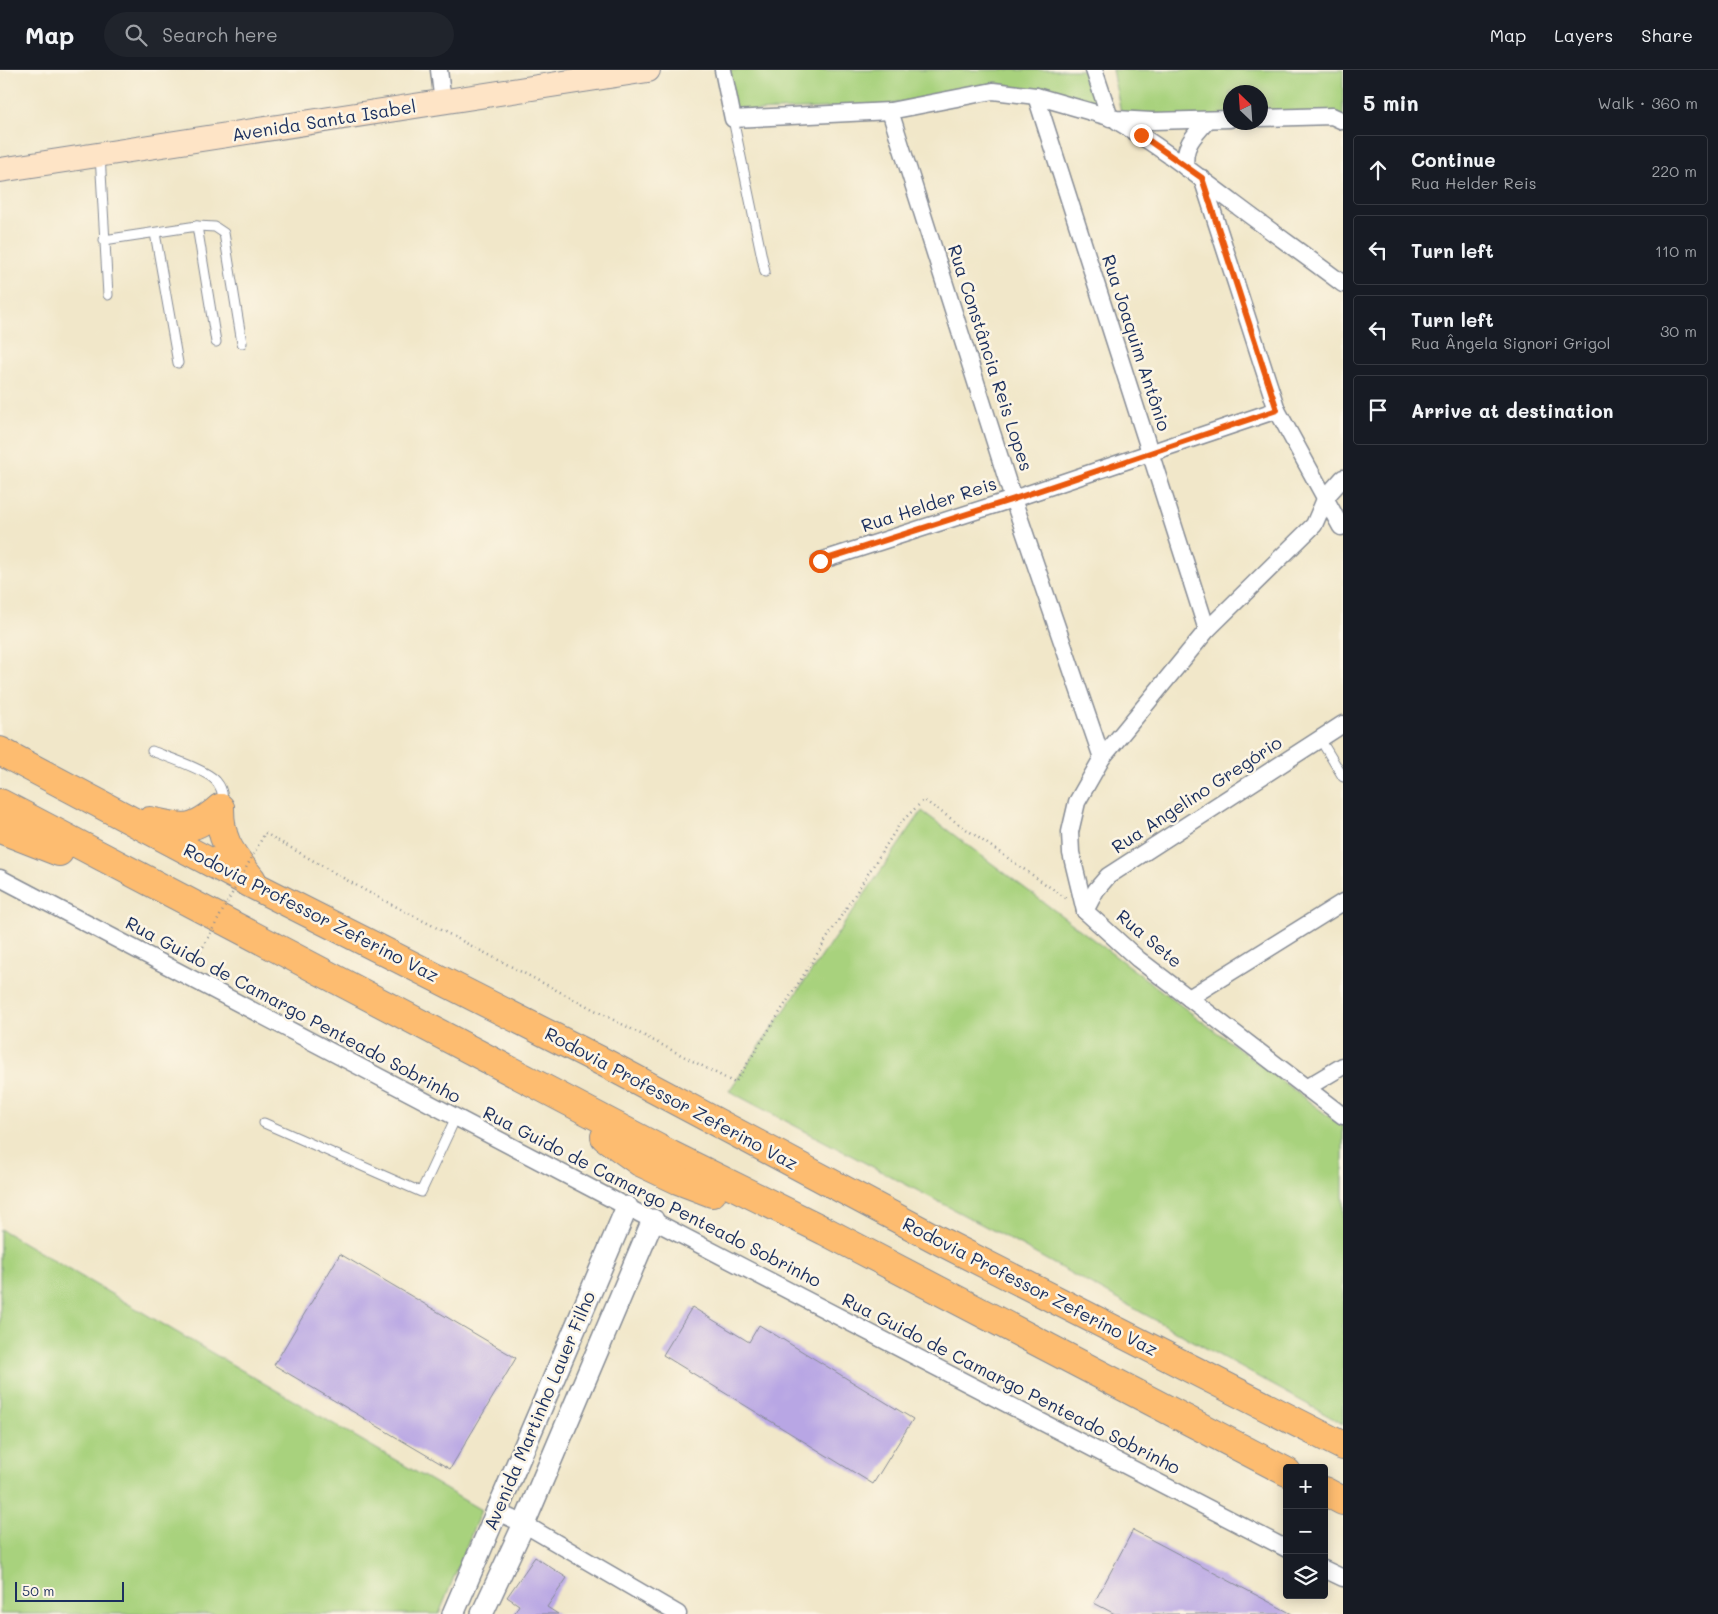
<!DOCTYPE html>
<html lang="en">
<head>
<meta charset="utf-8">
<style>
	:root { --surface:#171b24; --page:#20242c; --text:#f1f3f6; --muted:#9ea1a6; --line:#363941 }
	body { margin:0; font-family:Mali,sans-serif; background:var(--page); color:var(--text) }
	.controls { position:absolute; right:15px; bottom:15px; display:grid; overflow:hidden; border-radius:5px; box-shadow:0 2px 12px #0003 }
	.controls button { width:45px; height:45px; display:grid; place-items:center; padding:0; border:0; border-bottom:1px solid var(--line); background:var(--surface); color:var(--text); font:25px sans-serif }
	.compass { position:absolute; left:1223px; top:15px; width:45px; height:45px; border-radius:50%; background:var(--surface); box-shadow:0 2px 12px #0003; rotate:335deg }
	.scale { position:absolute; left:15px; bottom:12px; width:109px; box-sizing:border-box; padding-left:5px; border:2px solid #1b2f5e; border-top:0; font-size:14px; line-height:18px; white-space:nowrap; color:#1b2f5e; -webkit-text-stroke:4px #fcf5e5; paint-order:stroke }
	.stop { position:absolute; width:15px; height:15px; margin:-11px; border:4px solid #ea580c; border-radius:50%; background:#fff }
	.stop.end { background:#ea580c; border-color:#fff; box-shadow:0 1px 5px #0008 }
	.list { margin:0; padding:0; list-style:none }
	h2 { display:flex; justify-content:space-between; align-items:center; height:65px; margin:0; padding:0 20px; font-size:21px }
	h2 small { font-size:16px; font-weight:400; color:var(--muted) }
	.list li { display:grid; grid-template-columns:32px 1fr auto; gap:15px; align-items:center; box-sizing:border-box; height:70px; margin:0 10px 10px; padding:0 10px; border:1px solid var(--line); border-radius:5px }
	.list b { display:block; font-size:19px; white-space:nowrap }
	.list p { margin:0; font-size:16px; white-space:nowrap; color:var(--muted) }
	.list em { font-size:16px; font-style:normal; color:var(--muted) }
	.icon { flex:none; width:28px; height:28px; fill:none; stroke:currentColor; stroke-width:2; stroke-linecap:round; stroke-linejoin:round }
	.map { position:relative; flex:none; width:1343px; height:1544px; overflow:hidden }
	header { display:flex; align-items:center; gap:30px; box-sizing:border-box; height:70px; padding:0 25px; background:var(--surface); border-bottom:1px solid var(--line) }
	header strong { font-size:24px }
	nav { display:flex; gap:28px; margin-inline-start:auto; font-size:18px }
	.search { width:350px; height:45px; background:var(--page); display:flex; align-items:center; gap:12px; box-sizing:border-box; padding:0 18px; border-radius:28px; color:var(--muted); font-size:19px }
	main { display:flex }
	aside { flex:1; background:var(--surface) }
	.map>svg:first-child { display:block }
</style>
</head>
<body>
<header>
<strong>Map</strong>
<div class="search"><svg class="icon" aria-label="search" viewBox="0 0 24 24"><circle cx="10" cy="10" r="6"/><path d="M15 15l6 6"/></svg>Search here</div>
<nav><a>Map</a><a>Layers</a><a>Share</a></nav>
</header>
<main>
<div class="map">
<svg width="1343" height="1544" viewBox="0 0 1343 1544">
	<rect width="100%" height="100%" fill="#fcf5e5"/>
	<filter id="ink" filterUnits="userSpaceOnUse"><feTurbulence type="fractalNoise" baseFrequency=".02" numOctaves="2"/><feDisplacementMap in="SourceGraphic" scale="10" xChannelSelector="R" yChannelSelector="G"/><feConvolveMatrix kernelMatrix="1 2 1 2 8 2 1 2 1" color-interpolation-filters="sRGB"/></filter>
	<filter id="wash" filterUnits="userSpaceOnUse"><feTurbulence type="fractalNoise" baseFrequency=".0096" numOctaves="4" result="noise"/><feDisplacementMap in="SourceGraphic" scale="20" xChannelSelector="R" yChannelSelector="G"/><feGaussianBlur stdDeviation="1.12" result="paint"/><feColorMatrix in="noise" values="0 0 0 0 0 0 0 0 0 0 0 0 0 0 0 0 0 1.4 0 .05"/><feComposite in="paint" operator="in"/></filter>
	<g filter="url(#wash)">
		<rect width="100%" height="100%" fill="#f1e7c9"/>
		<!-- green -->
		<g fill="#a8d27d" stroke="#62806e">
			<polygon points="727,0 1088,0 1101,36 996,13 888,35 735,42"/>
			<polygon points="1112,0 1343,0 1343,50 1261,46 1260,22 1230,22 1230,47 1122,47"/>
			<polygon points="922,741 1343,1057 1343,1354 998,1163 729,1021"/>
			<polygon points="0,1159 481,1440 439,1544 0,1544"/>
		</g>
		<g id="blocks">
			<!-- building -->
			<g fill="#b8a6e4">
				<polygon points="340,1184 516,1288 450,1399 274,1295"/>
				<polygon points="692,1237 749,1272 759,1255 913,1349 873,1414 663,1285"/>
				<polygon points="1133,1460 1292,1544 1115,1544 1094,1533"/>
				<polygon points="535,1487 567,1508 547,1537 558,1544 514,1544 519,1535 507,1527"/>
			</g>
		</g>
	</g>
	<g filter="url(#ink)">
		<use href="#blocks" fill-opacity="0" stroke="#868b94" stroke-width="1"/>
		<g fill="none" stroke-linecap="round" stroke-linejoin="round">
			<defs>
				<g id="service">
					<polyline points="733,49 765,202"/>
					<polyline points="100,85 108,225"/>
					<polyline points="197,156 216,272"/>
					<polyline points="155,163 178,293"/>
					<polyline points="104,170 197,156 215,157 224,163 242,273"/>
					<polyline points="1320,669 1343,707"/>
					<path d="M 152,681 C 167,687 207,700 216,711 C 222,718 224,727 221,736"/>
					<polyline points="264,1053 421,1122 456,1047"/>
				</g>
				<g id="minor">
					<polyline points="439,0 443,33"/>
					<polyline points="723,0 733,49 890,41 993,21 1036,26 1116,49 1152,51 1230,49"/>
					<polyline points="1094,0 1110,48"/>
					<polyline points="1036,26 1207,560"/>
					<polyline points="890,41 1013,429 1102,688"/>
					<polyline points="1260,48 1332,46 1343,51"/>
					<path d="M 1117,51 C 1158,75 1195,104 1232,132 C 1269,160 1306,186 1343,214"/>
					<path d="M 1186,98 C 1182,77 1194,65 1208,50"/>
					<polyline points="1202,108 1277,340 1341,457"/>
					<polyline points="820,491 1013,429 1277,340"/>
					<polyline points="0,808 627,1137 1287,1479"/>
					<polyline points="1085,841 1071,783 1070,762 1077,732 1102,688 1207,560 1314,455 1326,427 1343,408"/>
					<polyline points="1085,841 1138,889 1343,1046"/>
					<polyline points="1085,841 1096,820 1108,806 1343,654"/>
					<polyline points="1189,928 1343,832"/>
					<polyline points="1306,1018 1343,996"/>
					<polyline points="497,1442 524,1454 678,1544"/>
					<polyline points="1324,1499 1343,1508"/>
				</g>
				<g id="tertiary">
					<polyline points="453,1544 627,1137"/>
					<polyline points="482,1544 524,1454 653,1150"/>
				</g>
				<polyline id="secondary" points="0,100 648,0"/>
				<g id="motorway">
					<polyline points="0,681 257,817 607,994 940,1171 1343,1376"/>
					<polyline points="0,733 671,1085 825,1161 1287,1402"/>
					<path d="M 220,738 C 220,773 232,784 252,810"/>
					<path d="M 150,751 C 185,759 191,762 220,738"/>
					<polyline points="0,759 59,782"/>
					<polyline points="605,1067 640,1092 678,1110 712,1123"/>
					<polyline points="1324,1421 1343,1431"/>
				</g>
			</defs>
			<!-- service casing -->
			<use href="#service" stroke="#868b94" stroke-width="11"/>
			<!-- minor casing -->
			<use href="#minor" stroke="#868b94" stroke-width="19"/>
			<!-- tertiary casing -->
			<use href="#tertiary" stroke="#868b94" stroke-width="24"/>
			<!-- secondary casing -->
			<use href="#secondary" stroke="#868b94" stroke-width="26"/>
			<!-- motorway casing -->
			<use href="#motorway" stroke="#868b94" stroke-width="30"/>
			<!-- path -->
			<g stroke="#868b94" stroke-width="2.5" stroke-dasharray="1 4" stroke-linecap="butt">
				<polyline points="265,763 366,821 735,1013 901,752 924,730 1067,829"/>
				<polyline points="196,890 214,901"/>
			</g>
			<!-- service -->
			<use href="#service" stroke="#fff" stroke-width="9"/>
			<!-- minor -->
			<use href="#minor" stroke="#fff" stroke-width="16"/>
			<!-- tertiary -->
			<use href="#tertiary" stroke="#fff" stroke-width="21"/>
			<!-- secondary -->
			<use href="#secondary" stroke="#fee4c6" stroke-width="24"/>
			<!-- motorway -->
			<use href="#motorway" stroke="#fdbc70" stroke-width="28"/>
			<!-- path-bridge -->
			<polyline stroke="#868b94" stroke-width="2.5" stroke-dasharray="1 4" stroke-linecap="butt" points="196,890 265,763"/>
		</g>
	</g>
	<g fill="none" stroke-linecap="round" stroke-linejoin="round" filter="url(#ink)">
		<!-- route -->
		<polyline stroke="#ea580c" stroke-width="6" points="820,491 1014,429 1277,340 1202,108 1141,65"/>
	</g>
	<g text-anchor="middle" stroke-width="5" stroke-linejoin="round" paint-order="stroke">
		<!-- street labels -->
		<g font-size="18" fill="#1b2f5e" stroke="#fcf5e5">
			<text transform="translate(324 51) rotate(-9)" y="6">Avenida Santa Isabel</text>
			<text transform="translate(1136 273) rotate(72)" y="6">Rua Joaquim Antônio</text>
			<text transform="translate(990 288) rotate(72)" y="6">Rua Constância Reis Lopes</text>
			<text transform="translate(929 435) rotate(-18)" y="6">Rua Helder Reis</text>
			<text transform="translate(1197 725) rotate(-33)" y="6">Rua Angelino Gregório</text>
			<text transform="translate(311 843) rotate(27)" y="6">Rodovia Professor Zeferino Vaz</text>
			<text transform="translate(1149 869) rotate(40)" y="6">Rua Sete</text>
			<text transform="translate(293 940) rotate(28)" y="6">Rua Guido de Camargo Penteado Sobrinho</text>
			<text transform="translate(671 1029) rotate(28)" y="6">Rodovia Professor Zeferino Vaz</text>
			<text transform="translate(652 1127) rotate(27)" y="6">Rua Guido de Camargo Penteado Sobrinho</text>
			<text transform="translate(1030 1217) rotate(27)" y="6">Rodovia Professor Zeferino Vaz</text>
			<text transform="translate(1011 1314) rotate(27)" y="6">Rua Guido de Camargo Penteado Sobrinho</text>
			<text transform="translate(540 1341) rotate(-67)" y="6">Avenida Martinho Lauer Filho</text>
		</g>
	</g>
</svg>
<div class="controls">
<button>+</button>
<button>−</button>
<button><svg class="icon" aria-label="layers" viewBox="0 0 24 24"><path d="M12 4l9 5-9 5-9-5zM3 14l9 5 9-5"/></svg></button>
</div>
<svg class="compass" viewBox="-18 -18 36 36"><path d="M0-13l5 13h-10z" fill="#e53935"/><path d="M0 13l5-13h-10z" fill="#9ea1a6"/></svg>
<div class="scale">50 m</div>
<div class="stop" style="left:820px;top:491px"></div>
<div class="stop end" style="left:1141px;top:65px"></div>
</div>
<aside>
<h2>5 min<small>Walk · 360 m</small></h2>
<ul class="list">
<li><svg class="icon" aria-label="ahead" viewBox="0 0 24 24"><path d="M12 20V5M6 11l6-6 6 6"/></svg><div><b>Continue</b><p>Rua Helder Reis</p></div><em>220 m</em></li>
<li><svg class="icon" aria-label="left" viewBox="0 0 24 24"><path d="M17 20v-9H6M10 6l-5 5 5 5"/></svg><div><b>Turn left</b></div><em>110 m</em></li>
<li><svg class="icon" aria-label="left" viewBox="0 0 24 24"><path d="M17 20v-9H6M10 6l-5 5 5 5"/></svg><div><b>Turn left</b><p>Rua Ângela Signori Grigol</p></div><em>30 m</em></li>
<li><svg class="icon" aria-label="arrive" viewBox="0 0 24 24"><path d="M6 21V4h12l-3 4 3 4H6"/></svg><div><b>Arrive at destination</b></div></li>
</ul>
</aside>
</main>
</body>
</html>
